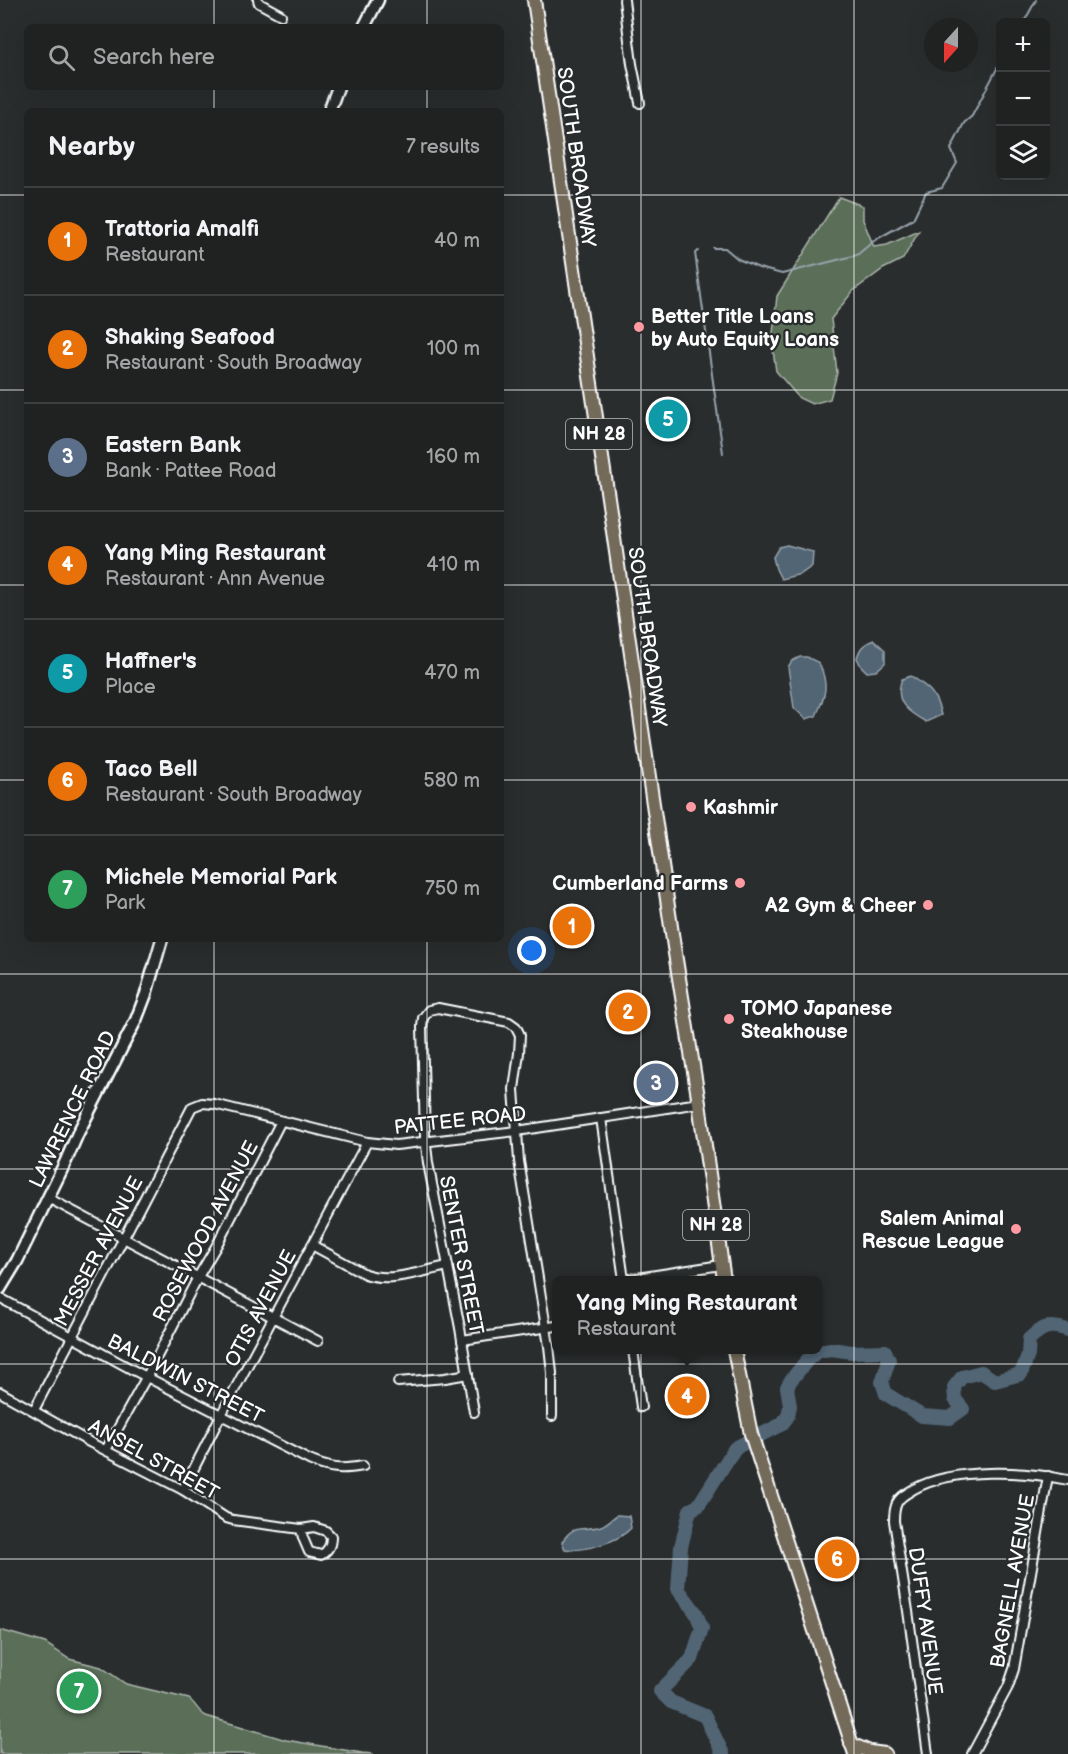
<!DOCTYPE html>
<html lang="en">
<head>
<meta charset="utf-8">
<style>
	:root { --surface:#202222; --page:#2d2f2f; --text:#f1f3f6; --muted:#a2a4a5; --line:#3d3f40; --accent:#ff9aa2 }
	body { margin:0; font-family:"Balsamiq Sans",sans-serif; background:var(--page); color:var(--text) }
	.controls { position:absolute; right:18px; top:18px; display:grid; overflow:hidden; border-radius:9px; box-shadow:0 6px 24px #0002 }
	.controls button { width:54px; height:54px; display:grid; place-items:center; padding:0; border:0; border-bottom:2px solid var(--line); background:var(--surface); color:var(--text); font:30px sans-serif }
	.compass { position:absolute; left:924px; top:18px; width:54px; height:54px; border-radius:50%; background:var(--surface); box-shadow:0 6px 24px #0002; rotate:201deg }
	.you { position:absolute; left:532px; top:951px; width:21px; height:21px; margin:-15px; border:4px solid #fff; border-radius:50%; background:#1a73e8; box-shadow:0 0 0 9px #1a73e833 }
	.badge { display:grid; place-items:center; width:39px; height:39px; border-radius:50%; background:var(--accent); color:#fff; font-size:20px; font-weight:700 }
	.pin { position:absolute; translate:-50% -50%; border:3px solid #fff; box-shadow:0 2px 6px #0006 }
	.popup { position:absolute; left:552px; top:1276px; width:270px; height:78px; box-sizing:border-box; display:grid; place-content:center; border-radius:9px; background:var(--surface); filter:drop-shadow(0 2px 4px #0005); font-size:20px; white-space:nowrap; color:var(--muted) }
	.popup b { font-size:22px; color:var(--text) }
	.popup::after { content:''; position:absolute; left:50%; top:100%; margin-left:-12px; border:12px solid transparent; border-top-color:var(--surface) }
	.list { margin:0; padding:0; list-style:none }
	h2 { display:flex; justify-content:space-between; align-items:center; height:78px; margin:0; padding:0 24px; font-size:26px }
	h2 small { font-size:20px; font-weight:400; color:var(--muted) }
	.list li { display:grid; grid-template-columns:39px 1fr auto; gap:18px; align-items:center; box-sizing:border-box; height:108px; padding:0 24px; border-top:2px solid var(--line) }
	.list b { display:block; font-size:22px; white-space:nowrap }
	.list p { margin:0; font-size:20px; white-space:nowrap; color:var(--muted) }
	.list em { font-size:20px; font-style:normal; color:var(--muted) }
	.icon { flex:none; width:33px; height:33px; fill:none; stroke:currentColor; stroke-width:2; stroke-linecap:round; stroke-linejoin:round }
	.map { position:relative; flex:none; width:1068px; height:1754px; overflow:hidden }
	.search { position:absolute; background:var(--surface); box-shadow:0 6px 24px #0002; left:24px; top:24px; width:480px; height:66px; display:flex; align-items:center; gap:15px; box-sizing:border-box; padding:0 21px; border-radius:9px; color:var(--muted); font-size:22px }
	.panel { position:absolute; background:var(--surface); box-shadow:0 6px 24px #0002; left:24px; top:108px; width:480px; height:834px; border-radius:9px }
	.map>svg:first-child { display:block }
</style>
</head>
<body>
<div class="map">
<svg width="1068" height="1754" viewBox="0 0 1068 1754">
	<rect width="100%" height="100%" fill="#2a2d2e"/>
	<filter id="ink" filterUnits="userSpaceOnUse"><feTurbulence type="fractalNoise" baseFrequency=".0167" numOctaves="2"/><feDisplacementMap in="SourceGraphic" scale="12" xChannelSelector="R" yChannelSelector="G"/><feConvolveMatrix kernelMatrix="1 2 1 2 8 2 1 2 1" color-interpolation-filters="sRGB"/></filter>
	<g filter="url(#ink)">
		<!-- green -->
		<g fill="#5a6e59" stroke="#acb6ac" stroke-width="1.5">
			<polygon points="839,197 863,206 863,220 874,247 887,245 919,231 903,259 883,269 853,291 831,319 837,373 830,399 812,404 799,398 776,371 772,343 777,296"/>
			<path d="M 0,1630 L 45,1643 L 69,1659 L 101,1667 L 126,1684 L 189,1699 C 196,1704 198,1712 206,1716 L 286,1740 L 362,1753 L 374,1754 L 0,1754 Z"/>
		</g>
		<!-- water -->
		<g fill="#516574" stroke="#97a3ac" stroke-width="1.5">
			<polygon points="787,545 813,552 812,566 801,574 781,579 776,569 773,557 779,547"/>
			<path d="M 874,640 L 885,650 L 885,663 L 876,671 L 867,672 L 861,666 L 857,658 C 860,647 864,644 874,640 Z"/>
			<path d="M 800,657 L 807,657 L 819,663 C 829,685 826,694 816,716 L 806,719 L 794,708 L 788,667 L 792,661 Z"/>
			<path d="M 911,676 C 930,689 936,693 941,715 L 926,722 C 908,712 893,702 902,679 Z"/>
			<path d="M 617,1515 L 629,1516 L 631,1528 C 619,1542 583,1552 565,1549 L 562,1542 C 574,1522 583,1532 601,1526 C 607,1524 612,1518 617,1515 Z"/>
		</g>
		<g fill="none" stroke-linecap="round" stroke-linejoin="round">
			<!-- stream -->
			<g stroke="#97a3ac" stroke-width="2">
				<polyline points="1024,22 1036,0"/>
				<polyline points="713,248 725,248 738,259 759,268 782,274 857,255 875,240 913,219 926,192 942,188 957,163 951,149 964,123 972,116 1000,63"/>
				<polyline points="698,251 695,253 723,453"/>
			</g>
			<!-- river -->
			<path stroke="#516574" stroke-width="14" d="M 723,1754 L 705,1716 L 671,1702 L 660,1691 L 692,1659 L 702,1628 L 696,1613 L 678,1589 L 681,1547 L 690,1510 L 698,1506 L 735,1448 L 782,1424 L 788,1416 L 790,1406 L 787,1387 L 791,1380 L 809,1358 L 819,1351 L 831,1349 L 852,1352 L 885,1351 L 889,1360 L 882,1382 L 886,1394 L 922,1416 L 950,1418 L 963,1409 L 955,1399 L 954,1387 L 962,1377 L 981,1372 L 995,1381 L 1021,1374 L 1028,1355 L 1029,1339 C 1044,1326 1048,1324 1068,1330"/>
			<defs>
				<g id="street">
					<polyline points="258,0 259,3 281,15"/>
					<polyline points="624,0 632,64 640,103"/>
					<polyline points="601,1118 624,1280"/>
					<polyline points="48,1198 318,1341"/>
					<path d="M 312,1245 L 365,1274 C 391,1283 421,1271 448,1266"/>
					<polyline points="624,1280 721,1265"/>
					<path d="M 0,1298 L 133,1370 L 309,1460 C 329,1469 341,1470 363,1466"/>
					<polyline points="462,1340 556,1326"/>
					<polyline points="633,1350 641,1407"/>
					<polyline points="398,1382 445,1378 468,1374"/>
					<path d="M 0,1392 L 91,1443 L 183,1490 L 226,1518 L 233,1520 L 301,1529 L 314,1527 L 326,1531 L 331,1536 C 331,1545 329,1550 321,1555 L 309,1552 L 303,1538 L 301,1529"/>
					<polyline points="34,1410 192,1107 202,1103 214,1104 367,1142 396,1145 517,1131 699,1103"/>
					<polyline points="474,1412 460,1328 428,1163 425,1136 422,1027 423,1018 429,1010 438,1008 509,1022 516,1027 520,1035 519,1053 514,1089 519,1161 549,1346 552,1373 552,1416"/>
					<polyline points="106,1450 147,1376 198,1277 218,1243 281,1121"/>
					<polyline points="183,1490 221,1415 367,1142"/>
					<path d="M 928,1754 L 908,1611 L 894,1521 C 894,1515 894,1509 897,1503 C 900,1496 908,1493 914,1489 C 954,1467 1025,1471 1068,1480"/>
					<polyline points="972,1754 1008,1687 1014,1669 1048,1476"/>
				</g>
				<g id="secondary">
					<polyline points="364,27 378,0"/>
					<polyline points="329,111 338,87"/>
					<polyline points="0,1289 17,1261 65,1163 78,1133 136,1020 146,994 162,939"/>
				</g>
				<g id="primary">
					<polyline points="534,0 610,511 674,947 699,1103 724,1280"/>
					<polyline points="734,1350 751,1434 855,1754"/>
					<polyline points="851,1744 870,1752 885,1754"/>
				</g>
			</defs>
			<!-- street casing -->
			<use href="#street" stroke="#fff" stroke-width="12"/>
			<!-- secondary casing -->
			<use href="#secondary" stroke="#fff" stroke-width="15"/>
			<!-- primary casing -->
			<use href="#primary" stroke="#fff" stroke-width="16"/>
			<!-- street -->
			<use href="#street" stroke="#2a2d2e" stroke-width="8"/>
			<!-- secondary -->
			<use href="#secondary" stroke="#2a2d2e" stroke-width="10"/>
			<!-- primary -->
			<use href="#primary" stroke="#736b5a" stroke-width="12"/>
		</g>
	</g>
	<!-- grid -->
	<path fill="none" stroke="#fff" stroke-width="1.5" stroke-opacity="0.55" d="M 214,0 L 214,27M 427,0 L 427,27M 641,0 L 641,1754M 854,0 L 854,1754M 214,87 L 214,111M 427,87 L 427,111M 0,195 L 27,195M 501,195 L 1068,195M 0,390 L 27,390M 501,390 L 1068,390M 0,585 L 27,585M 501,585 L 1068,585M 0,780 L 27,780M 501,780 L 1068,780M 214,939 L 214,1754M 427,939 L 427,1754M 0,974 L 1068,974M 0,1169 L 1068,1169M 0,1364 L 1068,1364M 0,1559 L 1068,1559"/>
	<!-- markers -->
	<g fill="#ff9aa2" stroke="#2a2d2e" stroke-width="2">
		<circle cx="639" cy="327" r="6"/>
		<circle cx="691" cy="807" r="6"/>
		<circle cx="740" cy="883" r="6"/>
		<circle cx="928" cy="905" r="6"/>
		<circle cx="729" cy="1019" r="6"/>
		<circle cx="1016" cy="1229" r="6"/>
	</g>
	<g text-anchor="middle" stroke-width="4.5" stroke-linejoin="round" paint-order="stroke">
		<!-- shield labels -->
		<g fill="#2a2d2e" stroke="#bfc0c0" stroke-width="1.5">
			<rect x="566" y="419" width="66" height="30" rx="4.5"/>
			<rect x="683" y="1210" width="66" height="30" rx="4.5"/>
		</g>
		<g font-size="18" font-weight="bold" fill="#fff">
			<text x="599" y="440">NH 28</text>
			<text x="716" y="1231">NH 28</text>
		</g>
		<!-- street labels -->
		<g font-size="20" fill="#fff" stroke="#2a2d2e">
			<text transform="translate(577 157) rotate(82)" y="7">SOUTH BROADWAY</text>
			<text transform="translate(648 637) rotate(82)" y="7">SOUTH BROADWAY</text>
			<text transform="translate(72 1109) rotate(-64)" y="7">LAWRENCE ROAD</text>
			<text transform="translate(460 1120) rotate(-6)" y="7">PATTEE ROAD</text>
			<text transform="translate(205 1231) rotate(-62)" y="7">ROSEWOOD AVENUE</text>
			<text transform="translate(98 1251) rotate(-62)" y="7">MESSER AVENUE</text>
			<text transform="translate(462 1255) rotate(79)" y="7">SENTER STREET</text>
			<text transform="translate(260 1308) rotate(-62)" y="7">OTIS AVENUE</text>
			<text transform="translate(186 1378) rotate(27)" y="7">BALDWIN STREET</text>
			<text transform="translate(154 1459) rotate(29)" y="7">ANSEL STREET</text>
			<text transform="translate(1012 1581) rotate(-80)" y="7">BAGNELL AVENUE</text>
			<text transform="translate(926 1621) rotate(82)" y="7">DUFFY AVENUE</text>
		</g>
		<!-- poi labels -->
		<g font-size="20" font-weight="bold" fill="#fff" stroke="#2a2d2e" text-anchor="start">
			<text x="651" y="323">Better Title Loans<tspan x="651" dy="23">by Auto Equity Loans</tspan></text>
			<text x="703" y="814">Kashmir</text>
			<text x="728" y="890" text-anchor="end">Cumberland Farms</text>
			<text x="916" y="912" text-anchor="end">A2 Gym &amp; Cheer</text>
			<text x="741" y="1015">TOMO Japanese<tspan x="741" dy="23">Steakhouse</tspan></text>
			<text x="1004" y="1225" text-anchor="end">Salem Animal<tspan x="1004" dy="23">Rescue League</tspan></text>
		</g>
	</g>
</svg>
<div class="controls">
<button>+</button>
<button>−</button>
<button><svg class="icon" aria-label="layers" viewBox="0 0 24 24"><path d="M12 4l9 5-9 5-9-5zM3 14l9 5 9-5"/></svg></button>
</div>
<svg class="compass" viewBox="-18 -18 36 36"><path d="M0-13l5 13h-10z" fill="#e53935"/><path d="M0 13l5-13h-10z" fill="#a2a4a5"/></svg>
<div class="you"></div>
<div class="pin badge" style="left:572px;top:926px;background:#e8710a">1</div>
<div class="pin badge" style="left:628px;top:1012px;background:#e8710a">2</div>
<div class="pin badge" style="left:656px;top:1083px;background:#5c6f8a">3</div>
<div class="pin badge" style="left:687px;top:1396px;background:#e8710a">4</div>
<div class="popup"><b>Yang Ming Restaurant</b>Restaurant</div>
<div class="pin badge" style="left:668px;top:419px;background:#0f9aa8">5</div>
<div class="pin badge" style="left:837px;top:1559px;background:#e8710a">6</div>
<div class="pin badge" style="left:79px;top:1691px;background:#2e9e5b">7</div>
<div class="search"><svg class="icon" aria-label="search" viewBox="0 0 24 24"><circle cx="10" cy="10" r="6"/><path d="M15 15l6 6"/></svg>Search here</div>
<section class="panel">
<h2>Nearby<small>7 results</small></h2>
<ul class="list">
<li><span class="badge" style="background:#e8710a">1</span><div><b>Trattoria Amalfi</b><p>Restaurant</p></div><em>40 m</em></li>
<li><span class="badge" style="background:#e8710a">2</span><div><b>Shaking Seafood</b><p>Restaurant · South Broadway</p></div><em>100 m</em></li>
<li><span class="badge" style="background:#5c6f8a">3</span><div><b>Eastern Bank</b><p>Bank · Pattee Road</p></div><em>160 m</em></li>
<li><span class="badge" style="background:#e8710a">4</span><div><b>Yang Ming Restaurant</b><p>Restaurant · Ann Avenue</p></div><em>410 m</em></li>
<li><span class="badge" style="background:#0f9aa8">5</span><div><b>Haffner's</b><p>Place</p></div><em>470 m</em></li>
<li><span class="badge" style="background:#e8710a">6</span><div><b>Taco Bell</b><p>Restaurant · South Broadway</p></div><em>580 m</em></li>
<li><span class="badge" style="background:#2e9e5b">7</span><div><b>Michele Memorial Park</b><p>Park</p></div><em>750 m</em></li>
</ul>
</section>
</div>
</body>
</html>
